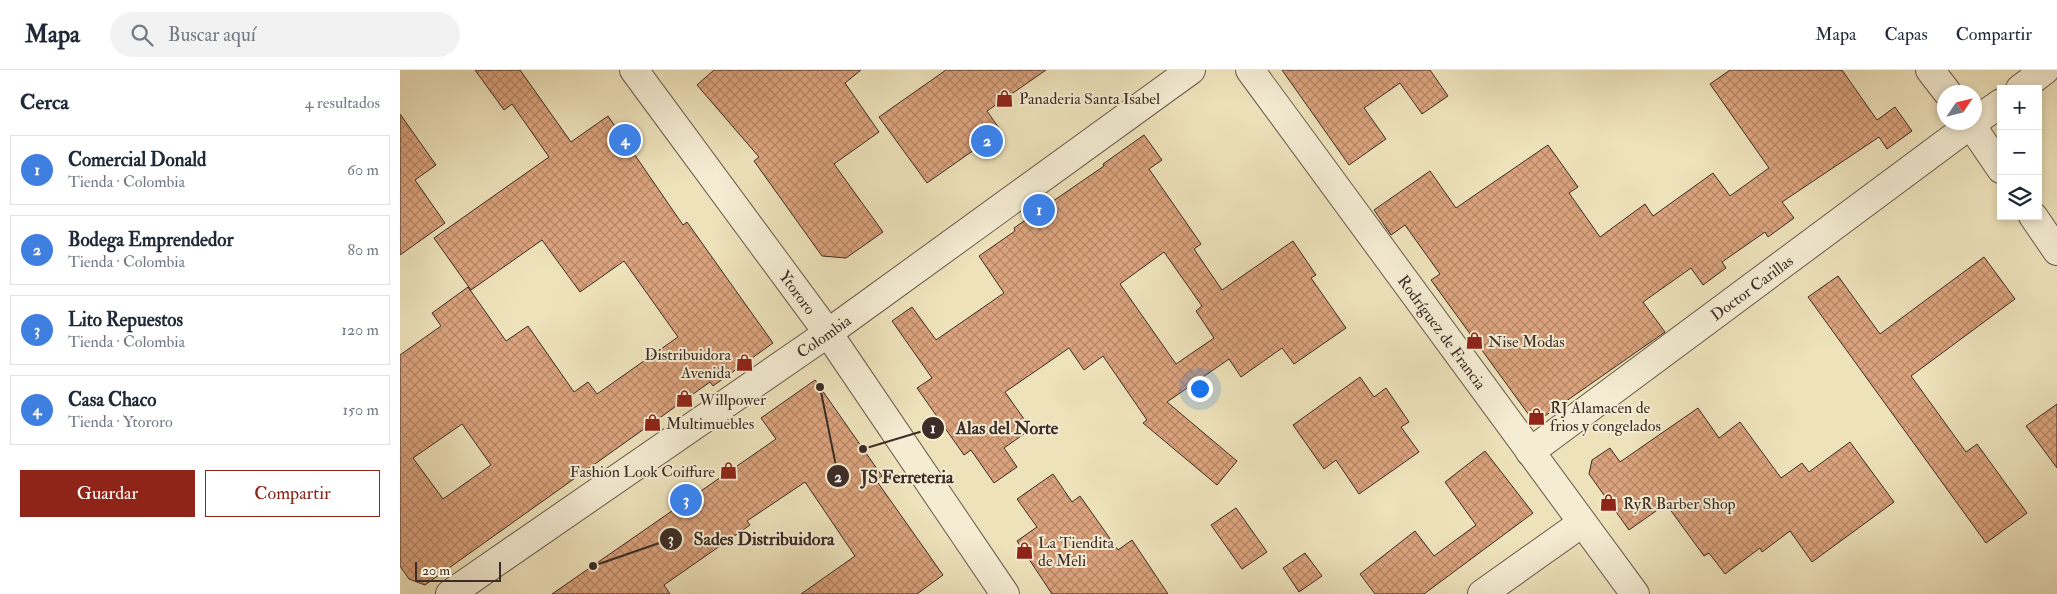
<!DOCTYPE html>
<html lang="es">
<head>
<meta charset="utf-8">
<style>
	:root { --surface:#fff; --page:#f2f2f3; --text:#1f2937; --muted:#747a83; --line:#e0e1e3; --accent:#8f2418 }
	body { margin:0; font-family:"IM FELL Double Pica",serif; background:var(--page); color:var(--text) }
	.controls { position:absolute; right:15px; top:15px; display:grid; overflow:hidden; border-radius:0px; box-shadow:0 2px 8px #0003 }
	.controls button { width:45px; height:45px; display:grid; place-items:center; padding:0; border:0; border-bottom:1px solid var(--line); background:var(--surface); color:var(--text); font:25px sans-serif }
	.compass { position:absolute; left:1537px; top:15px; width:45px; height:45px; border-radius:50%; background:var(--surface); box-shadow:0 2px 8px #0003; rotate:55deg }
	.scale { position:absolute; left:15px; bottom:12px; width:86px; box-sizing:border-box; padding-left:5px; border:2px solid #3d2d26; border-top:0; font-size:14px; line-height:18px; white-space:nowrap; color:#3d2d26; -webkit-text-stroke:4px #f4ecd3; paint-order:stroke }
	.you { position:absolute; left:799px; top:318px; width:18px; height:18px; margin:-12px; border:4px solid #fff; border-radius:50%; background:#1a73e8; box-shadow:0 0 0 8px #1a73e833 }
	.badge { display:grid; place-items:center; width:32px; height:32px; border-radius:50%; background:var(--accent); color:#fff; font-size:16px; font-weight:700 }
	.pin { position:absolute; translate:-50% -50%; border:2px solid #fff; box-shadow:0 1px 5px #0006 }
	.list { margin:0; padding:0; list-style:none }
	h2 { display:flex; justify-content:space-between; align-items:center; height:65px; margin:0; padding:0 20px; font-size:21px }
	h2 small { font-size:16px; font-weight:400; color:var(--muted) }
	.list li { display:grid; grid-template-columns:32px 1fr auto; gap:15px; align-items:center; box-sizing:border-box; height:70px; margin:0 10px 10px; padding:0 10px; border:1px solid var(--line); border-radius:0px }
	.list b { display:block; font-size:19px; white-space:nowrap }
	.list p { margin:0; font-size:16px; white-space:nowrap; color:var(--muted) }
	.list em { font-size:16px; font-style:normal; color:var(--muted) }
	.actions { display:flex; gap:10px; padding:15px 20px }
	.actions a { flex:1; padding:11px 0; border:1px solid var(--accent); border-radius:0px; text-align:center; font-size:18px; color:var(--accent) }
	.actions .main { background:var(--accent); color:#fff }
	.icon { flex:none; width:28px; height:28px; fill:none; stroke:currentColor; stroke-width:2; stroke-linecap:round; stroke-linejoin:round }
	.map { position:relative; flex:none; width:1657px; height:524px; overflow:hidden }
	header { display:flex; align-items:center; gap:30px; box-sizing:border-box; height:70px; padding:0 25px; background:var(--surface); border-bottom:1px solid var(--line) }
	header strong { font-size:24px }
	nav { display:flex; gap:28px; margin-inline-start:auto; font-size:18px }
	.search { width:350px; height:45px; background:var(--page); display:flex; align-items:center; gap:12px; box-sizing:border-box; padding:0 18px; border-radius:28px; color:var(--muted); font-size:19px }
	main { display:flex }
	aside { flex:1; background:var(--surface) }
	.map>svg:first-child { display:block }
</style>
</head>
<body>
<header>
<strong>Mapa</strong>
<div class="search"><svg class="icon" aria-label="search" viewBox="0 0 24 24"><circle cx="10" cy="10" r="6"/><path d="M15 15l6 6"/></svg>Buscar aquí</div>
<nav><a>Mapa</a><a>Capas</a><a>Compartir</a></nav>
</header>
<main>
<aside>
<h2>Cerca<small>4 resultados</small></h2>
<ul class="list">
<li><span class="badge" style="background:#3f7fe0">1</span><div><b>Comercial Donald</b><p>Tienda · Colombia</p></div><em>60 m</em></li>
<li><span class="badge" style="background:#3f7fe0">2</span><div><b>Bodega Emprendedor</b><p>Tienda · Colombia</p></div><em>80 m</em></li>
<li><span class="badge" style="background:#3f7fe0">3</span><div><b>Lito Repuestos</b><p>Tienda · Colombia</p></div><em>120 m</em></li>
<li><span class="badge" style="background:#3f7fe0">4</span><div><b>Casa Chaco</b><p>Tienda · Ytororo</p></div><em>150 m</em></li>
</ul>
<div class="actions"><a class="main">Guardar</a><a>Compartir</a></div>
</aside>
<div class="map">
<svg width="1657" height="524" viewBox="0 0 1657 524">
	<defs>
		<pattern id="building-cross-hatch" width="8" height="8" patternUnits="userSpaceOnUse" patternTransform="scale(1.25)"><rect width="8" height="8" fill="#dba37d"/><path d="M0 0l8 8M0 8l8-8" fill="none" stroke="#b38566"/></pattern>
	</defs>
	<rect width="100%" height="100%" fill="#eee2bb"/>
	<filter id="stains"><feTurbulence type="fractalNoise" baseFrequency=".004" numOctaves="4"/><feColorMatrix values="0 0 0 0 .2 0 0 0 0 .09 0 0 0 0 .02 0 0 0 .5 -.17"/></filter>
	<radialGradient id="worn" r=".72"><stop offset=".6" stop-color="#630" stop-opacity="0"/><stop offset="1" stop-color="#630" stop-opacity=".3"/></radialGradient>
	<!-- building -->
	<g fill="url(#building-cross-hatch)" stroke="#3d2d26" fill-rule="evenodd">
		<path d="M 75,0 L 120,0 L 171,72 L 208,46 L 283,155 L 287,152 L 373,273 L 313,316 L 310,312 L 25,515 L 9,509 L 0,496 L 0,285 L 41,256 L 32,243 L 68,217 L 106,271 L 128,256 L 174,322 L 188,312 L 197,324 L 278,267 L 224,191 L 180,222 L 142,170 L 71,220 L 34,168 L 149,87 L 112,34 L 104,40 ZM 62,354 L 91,395 L 43,429 L 13,388 Z"/>
		<polygon points="314,0 461,0 445,13 479,62 434,94 483,162 446,188 422,186 354,91 359,87 297,15"/>
		<polygon points="546,0 646,0 587,41 601,61 527,113 479,47"/>
		<polygon points="882,0 1030,0 1048,26 1022,44 1000,13 964,38 986,69 949,95"/>
		<polygon points="1330,0 1442,0 1477,50 1495,37 1512,61 1487,79 1479,67 1382,132 1394,148 1368,167 1365,162 1322,192 1326,198 1303,215 1291,198 1243,232 1265,262 1142,348 1129,345 1031,210 1040,204 1005,155 991,165 974,140 1030,101 1056,138 1148,75 1178,117 1169,123 1200,167 1245,134 1253,146 1313,103 1330,126 1369,98 1310,14"/>
		<polygon points="0,44 36,95 15,110 45,153 0,185"/>
		<path d="M 744,65 L 762,90 L 749,99 L 801,174 L 794,179 L 822,220 L 893,171 L 916,205 L 911,208 L 946,258 L 894,294 L 882,278 L 841,307 L 829,289 L 767,332 L 837,391 L 817,415 L 743,353 L 747,350 L 703,286 L 684,300 L 669,278 L 605,322 L 631,359 L 604,378 L 617,397 L 594,413 L 571,380 L 564,385 L 517,318 L 532,308 L 492,251 L 512,237 L 536,270 L 604,223 L 579,186 L 615,161 L 614,158 L 704,96 L 703,94 ZM 764,182 L 802,236 L 796,241 L 814,268 L 776,294 L 720,214 Z"/>
		<polygon points="1584,187 1615,229 1511,306 1566,382 1577,374 1627,443 1586,473 1408,227 1438,206 1480,264"/>
		<polygon points="960,307 974,327 986,318 1009,352 1001,357 1019,382 959,424 936,390 924,399 893,355"/>
		<polygon points="415,310 482,406 476,410 543,505 517,524 401,524 455,486 405,412 347,451 350,455 264,515 270,524 152,524 376,369 361,348"/>
		<polygon points="1657,334 1657,398 1626,356"/>
		<polygon points="1298,338 1319,368 1340,352 1381,408 1402,393 1409,402 1450,372 1494,432 1412,492 1390,461 1362,482 1360,478 1325,504 1309,483 1304,486 1266,434 1229,460 1189,404 1192,390 1210,378 1220,392"/>
		<polygon points="1085,381 1133,443 1024,524 975,524 960,504 1015,461 1034,486 1076,455 1045,412"/>
		<polygon points="653,404 672,432 680,426 718,480 732,470 768,524 652,524 617,471 637,457 617,429"/>
		<polygon points="836,438 867,482 842,499 811,455"/>
		<polygon points="905,483 922,506 899,522 883,498"/>
	</g>
	<g fill="none" stroke-linecap="round" stroke-linejoin="round">
		<defs>
			<g id="minor">
				<path id="s1" d="M 234,0 L 428,263 L 605,524"/>
				<path id="s2" d="M 850,0 L 1235,524"/>
				<polyline points="1530,0 1547,22"/>
				<polyline points="1620,19 1645,0"/>
				<polyline points="1569,52 1601,99"/>
				<polyline points="1574,52 1601,33"/>
				<polyline points="1633,146 1657,181"/>
				<path id="s3" d="M 1130,382 L 1574,52"/>
				<path id="s4" d="M 50,524 L 428,263 L 791,0"/>
				<polyline points="1082,524 1182,453"/>
			</g>
		</defs>
		<!-- minor casing -->
		<use href="#minor" stroke="#695a4b" stroke-width="30"/>
		<!-- minor -->
		<use href="#minor" stroke="#f4ecd3" stroke-width="28"/>
	</g>
	<!-- icons -->
	<defs>
		<symbol id="shop-bare" viewBox="-9 -9 18 18"><path d="M-5-2.5h2.3a2.7 3.5 0 0 1 5.4 0H5L5.5 6h-11ZM-1.5-2.5h3a1.5 2.3 0 0 0-3 0Z" fill="#8f2418" stroke="#f4ecd3" stroke-width="2.5" paint-order="stroke"/></symbol>
	</defs>
	<g fill-rule="evenodd">
		<use href="#shop-bare" x="592" y="16" width="25" height="25"/>
		<use href="#shop-bare" x="1062" y="258" width="25" height="25"/>
		<use href="#shop-bare" x="332" y="280" width="25" height="25"/>
		<use href="#shop-bare" x="272" y="316" width="25" height="25"/>
		<use href="#shop-bare" x="1124" y="334" width="25" height="25"/>
		<use href="#shop-bare" x="240" y="340" width="25" height="25"/>
		<use href="#shop-bare" x="316" y="388" width="25" height="25"/>
		<use href="#shop-bare" x="1196" y="420" width="25" height="25"/>
		<use href="#shop-bare" x="612" y="468" width="25" height="25"/>
	</g>
	<g text-anchor="middle" stroke-width="4" stroke-linejoin="round" paint-order="stroke">
		<!-- poi labels -->
		<g font-size="16" fill="#3d2d26" stroke="#f4ecd3" text-anchor="start">
			<text x="619" y="34">Panaderia Santa Isabel</text>
			<text x="1088" y="277">Nise Modas</text>
			<text x="331" y="290" text-anchor="end">Distribuidora<tspan x="331" dy="18">Avenida</tspan></text>
			<text x="299" y="335">Willpower</text>
			<text x="1150" y="343">RJ Alamacen de<tspan x="1150" dy="18">frios y congelados</tspan></text>
			<text x="266" y="359">Multimuebles</text>
			<text x="315" y="407" text-anchor="end">Fashion Look Coiffure</text>
			<text x="1223" y="439">RyR Barber Shop</text>
			<text x="638" y="478">La Tiendita<tspan x="638" dy="18">de Meli</tspan></text>
		</g>
		<!-- street labels -->
		<g font-size="16" fill="#3d2d26" stroke="#f4ecd3">
			<text dy="6" stroke="none"><textPath href="#s3" startOffset="276">Doctor Carillas</textPath></text>
			<text dy="6" stroke="none"><textPath href="#s1" startOffset="276">Ytororo</textPath></text>
			<text dy="6" stroke="none"><textPath href="#s2" startOffset="325">Rodríguez de Francia</textPath></text>
			<text dy="6" stroke="none"><textPath href="#s4" startOffset="454">Colombia</textPath></text>
		</g>
	</g>
	<!-- callouts -->
	<path fill="none" stroke="#3d2d26" stroke-width="2" d="M463 379L533 358M420 317L438 406M193 496L271 469"/>
	<g fill="#3d2d26" stroke="#f4ecd3" stroke-width="2">
		<circle cx="463" cy="379" r="5"/>
		<circle cx="420" cy="317" r="5"/>
		<circle cx="193" cy="496" r="5"/>
		<circle cx="533" cy="358" r="12"/>
		<circle cx="438" cy="406" r="12"/>
		<circle cx="271" cy="469" r="12"/>
	</g>
	<g font-size="15" text-anchor="middle" font-weight="bold" fill="#fff">
		<text x="533" y="363">1</text>
		<text x="438" y="412">2</text>
		<text x="271" y="474">3</text>
	</g>
	<g font-size="18" text-anchor="middle" font-weight="bold" fill="#3d2d26" stroke="#f4ecd3" stroke-width="4" stroke-linejoin="round" paint-order="stroke">
		<text x="607" y="364">Alas del Norte</text>
		<text x="507" y="413">JS Ferreteria</text>
		<text x="364" y="475">Sades Distribuidora</text>
	</g>
	<rect width="100%" height="100%" filter="url(#stains)"/>
	<rect width="100%" height="100%" fill="url(#worn)"/>
</svg>
<div class="controls">
<button>+</button>
<button>−</button>
<button><svg class="icon" aria-label="layers" viewBox="0 0 24 24"><path d="M12 4l9 5-9 5-9-5zM3 14l9 5 9-5"/></svg></button>
</div>
<svg class="compass" viewBox="-18 -18 36 36"><path d="M0-13l5 13h-10z" fill="#e53935"/><path d="M0 13l5-13h-10z" fill="#747a83"/></svg>
<div class="scale">20 m</div>
<div class="you"></div>
<div class="pin badge" style="left:639px;top:140px;background:#3f7fe0">1</div>
<div class="pin badge" style="left:587px;top:71px;background:#3f7fe0">2</div>
<div class="pin badge" style="left:286px;top:430px;background:#3f7fe0">3</div>
<div class="pin badge" style="left:225px;top:70px;background:#3f7fe0">4</div>
</div>
</main>
</body>
</html>
